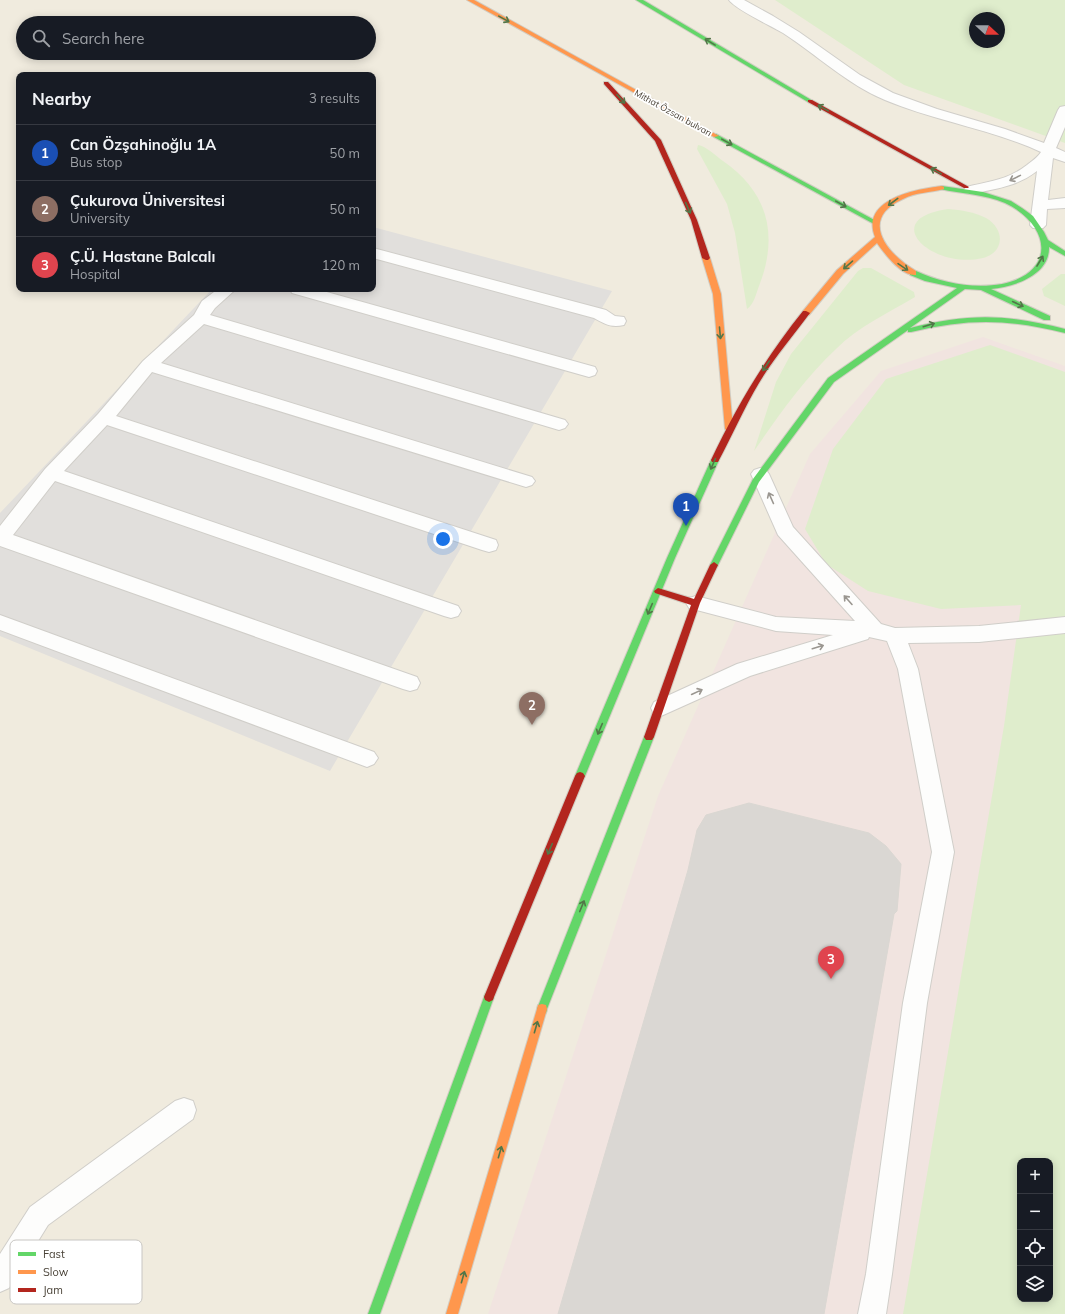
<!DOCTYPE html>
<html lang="en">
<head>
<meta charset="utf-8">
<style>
	:root { --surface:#171b24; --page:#20242c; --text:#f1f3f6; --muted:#9ea1a6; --line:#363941; --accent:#847f76 }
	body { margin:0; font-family:Mulish,sans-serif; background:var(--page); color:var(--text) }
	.controls { position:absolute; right:12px; bottom:12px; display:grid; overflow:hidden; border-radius:8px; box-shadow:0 2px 10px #0003 }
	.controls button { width:36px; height:36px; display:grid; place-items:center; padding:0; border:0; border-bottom:1px solid var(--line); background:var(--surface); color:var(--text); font:20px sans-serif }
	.compass { position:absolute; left:969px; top:12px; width:36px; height:36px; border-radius:50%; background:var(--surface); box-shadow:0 2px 10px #0003; rotate:111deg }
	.you { position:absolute; left:443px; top:539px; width:14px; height:14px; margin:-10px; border:3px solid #fff; border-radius:50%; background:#1a73e8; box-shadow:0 0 0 6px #1a73e833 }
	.badge { display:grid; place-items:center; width:26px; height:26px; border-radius:50%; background:var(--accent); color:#fff; font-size:13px; font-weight:700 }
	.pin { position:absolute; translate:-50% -33px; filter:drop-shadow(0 1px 2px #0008) }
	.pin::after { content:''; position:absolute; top:21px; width:14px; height:12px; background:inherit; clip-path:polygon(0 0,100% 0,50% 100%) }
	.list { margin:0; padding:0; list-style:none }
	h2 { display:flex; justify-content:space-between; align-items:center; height:52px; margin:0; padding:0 16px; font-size:17px }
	h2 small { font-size:13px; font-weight:400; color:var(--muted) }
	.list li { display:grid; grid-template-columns:26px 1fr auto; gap:12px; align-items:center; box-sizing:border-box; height:56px; padding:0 16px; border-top:1px solid var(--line) }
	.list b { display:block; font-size:15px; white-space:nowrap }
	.list p { margin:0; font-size:13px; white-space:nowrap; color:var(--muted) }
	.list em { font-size:13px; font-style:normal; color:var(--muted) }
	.icon { flex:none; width:22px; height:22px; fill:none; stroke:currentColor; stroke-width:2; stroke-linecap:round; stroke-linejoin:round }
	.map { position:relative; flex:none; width:1065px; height:1314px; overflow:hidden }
	.search { position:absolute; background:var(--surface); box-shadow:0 2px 10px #0003; left:16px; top:16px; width:360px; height:44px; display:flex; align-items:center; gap:10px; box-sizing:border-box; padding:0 14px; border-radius:22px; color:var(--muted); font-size:15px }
	.panel { position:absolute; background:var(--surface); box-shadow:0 2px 10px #0003; left:16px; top:72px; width:360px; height:220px; border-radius:8px }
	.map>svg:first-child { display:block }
</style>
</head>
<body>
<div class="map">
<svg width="1065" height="1314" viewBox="0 0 1065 1314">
	<rect width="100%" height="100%" fill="#f2f0ec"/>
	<!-- education -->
	<path fill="#f0ebde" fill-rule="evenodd" d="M 0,0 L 1065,0 L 1065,1314 L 0,1314 ZM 975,18 L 999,18 L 999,42 L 975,42 ZM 23,23 L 369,23 L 369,53 L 23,53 ZM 19,75 L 373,75 L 373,289 L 19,289 ZM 1020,1161 L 1050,1161 L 1050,1299 L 1020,1299 Z"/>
	<!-- medical -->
	<path fill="#f1e4e0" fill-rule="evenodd" d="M 983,337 L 1065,366 L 1065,1314 L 488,1314 L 658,796 L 810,454 L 881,371 ZM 1020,1161 L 1050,1161 L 1050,1299 L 1020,1299 Z"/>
	<!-- green -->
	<g fill="#dfedcc" fill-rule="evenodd">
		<path d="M 775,0 L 1065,0 L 1065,143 L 904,85 ZM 975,18 L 999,18 L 999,42 L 975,42 Z"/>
		<path d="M 698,145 C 706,146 716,156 723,161 C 768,192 779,235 759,286 C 756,294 754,304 747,309 L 735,233 L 727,204 L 697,149 Z"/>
		<path d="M 948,209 C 962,210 974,212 986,218 C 1005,229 1005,252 983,258 C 932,270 877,219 948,209 Z"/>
		<path d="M 863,268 L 871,268 L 914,292 L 915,297 C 888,313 858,327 836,349 C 804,379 779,415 754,451 L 776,382 L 791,354 L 858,271 Z"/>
		<polygon points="1061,274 1065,274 1065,306 1044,296 1042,289"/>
		<path d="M 990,345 L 1065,372 L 1065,1314 L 903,1314 L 1004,726 L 1021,605 L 941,609 L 868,591 L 826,564 L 805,529 L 833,449 L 886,379 ZM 1020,1161 L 1050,1161 L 1050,1299 L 1020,1299 Z"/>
	</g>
	<!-- parking -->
	<polygon fill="#e1dfdc" points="373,227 612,291 330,771 0,636 0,513 212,289 373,289"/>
	<!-- building -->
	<polygon fill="#dad7d3" stroke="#dad7d2" points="749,803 869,833 886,846 901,864 897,911 894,914 824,1314 558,1314 688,870 697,830 706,815"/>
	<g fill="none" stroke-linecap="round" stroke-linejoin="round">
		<defs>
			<g id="lane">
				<path d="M 729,0 L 744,0 L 773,16 L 799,32 L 860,75 L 893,93 L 937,109 L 1005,129 L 1044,143 L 1058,110 L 1060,107 L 1065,106 L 1065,127 L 1056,148 L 1065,152 L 1065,162 L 1053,158 L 1048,200 L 1065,198 L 1065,208 L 1047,209 L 1046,225 L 1043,228 L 1033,228 L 1030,225 L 1037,171 C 1016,187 995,189 971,194 L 966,193 L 964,190 L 966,187 C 990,181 1006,181 1027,165 C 1032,161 1038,157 1041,152 C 991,129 935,121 885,100 C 847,84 817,55 783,33 C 771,26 735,9 729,0 Z"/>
				<path d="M 373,248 L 606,310 L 615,316 L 624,317 L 626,321 L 624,325 C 611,328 605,324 594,318 L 373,258 Z"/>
				<polygon points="218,289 236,289 215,308 210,315 565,420 568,424 565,428 559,430 204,324 161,363 532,477 535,481 532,485 526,487 152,372 116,416 496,540 498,545 496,550 489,552 482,550 107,425 64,471 458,606 461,611 458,616 451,618 444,616 55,481 13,535 417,677 420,683 417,689 410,691 403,689 0,546 0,526 45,469 98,414 143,361 194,315 202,301"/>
				<polygon points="290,289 316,289 595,367 597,371 595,375 589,377 292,293"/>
				<polygon points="760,468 766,470 769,474 793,527 881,624 895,628 979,626 1065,617 1065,633 979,642 908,643 918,669 954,852 927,1003 892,1274 886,1314 858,1314 866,1274 903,1003 932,852 898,669 887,641 869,637 868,639 750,676 661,716 654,714 651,708 654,702 737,664 833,635 776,631 689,608 686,603 689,598 696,596 776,617 855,621 778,535 751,474 754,470"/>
				<polygon points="0,615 374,752 378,758 374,764 367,767 0,630"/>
				<polygon points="184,1098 193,1101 196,1110 193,1119 48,1225 9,1288 0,1292 0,1254 30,1207 175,1101"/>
			</g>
			<g id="fast">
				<polygon points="636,0 643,0 813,101 808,102"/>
				<polygon points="716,134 878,222 879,223 876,225 874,224 714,137 714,135"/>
				<path d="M 942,186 L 983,192 L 1011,201 L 1022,208 L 1033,216 L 1044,232 L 1048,240 L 1065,251 L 1065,256 L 1049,247 C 1050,275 1014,287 991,289 L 1050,316 L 1050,320 L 1044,320 L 981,290 L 965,289 L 910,328 C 968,313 1007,314 1065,329 L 1065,333 C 1008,319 969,318 911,332 L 908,332 L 908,330 L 834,382 L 759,482 L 717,567 L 711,567 L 710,565 L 753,479 L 828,378 L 957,288 L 925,281 L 910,275 L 910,271 L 916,271 C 942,283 973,289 1002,284 C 1058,272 1050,224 1005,203 C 984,194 962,194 940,189 L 940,187 Z"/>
				<polygon points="715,457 719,460 675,558 585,776 583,779 580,780 577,779 575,776 667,558 711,460"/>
				<polygon points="649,733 652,734 654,737 547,1009 546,1013 542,1014 538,1013 537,1009 644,737 646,734"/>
				<polygon points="489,992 493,994 494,997 380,1314 368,1314 484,997 485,994"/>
			</g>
			<g id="slow">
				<polygon points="467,0 474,0 719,136 714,137"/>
				<path d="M 942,186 L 944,187 L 944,189 C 930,193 916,192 903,199 C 858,219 887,254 916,271 L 916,275 C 902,277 884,253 877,243 L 843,274 L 809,315 L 803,315 L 803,311 L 837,270 L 875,237 C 860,199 917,189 942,186 Z"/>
				<polygon points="704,256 706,256 710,258 721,294 733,429 729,432 725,429 713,294 702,258"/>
				<polygon points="542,1004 546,1005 547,1009 458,1314 446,1314 537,1009 538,1005"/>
			</g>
			<g id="jam">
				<polygon points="604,82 608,82 661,140 697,220 710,258 708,260 706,260 702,258 691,220 655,141 604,84"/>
				<polygon points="808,100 812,100 969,187 968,188 964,188 808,102"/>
				<path d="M 803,311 L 806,311 L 810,313 C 793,336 774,358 759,383 C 744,408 732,436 718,462 L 712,462 L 711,460 C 736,407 766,357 803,311 Z"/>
				<polygon points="714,562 718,565 700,603 654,737 652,740 646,740 644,737 691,605 655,593 654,591 658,588 694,599 710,565"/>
				<polygon points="580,772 583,773 585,776 494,997 493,1000 489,1002 485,1000 484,997 575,776 577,773"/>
			</g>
		</defs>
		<!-- lane casing -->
		<use href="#lane" stroke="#d0cec9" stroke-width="2"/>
		<!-- fast casing -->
		<use href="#fast" stroke="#d2cdc3" stroke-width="2"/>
		<!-- slow casing -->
		<use href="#slow" stroke="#d2cdc3" stroke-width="2"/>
		<!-- jam casing -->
		<use href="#jam" stroke="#d2cdc3" stroke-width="2"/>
		<!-- lane -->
		<use href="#lane" fill="#fdfdfc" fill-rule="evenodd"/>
		<!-- fast -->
		<use href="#fast" fill="#63d668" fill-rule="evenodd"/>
		<!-- slow -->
		<use href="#slow" fill="#ff974d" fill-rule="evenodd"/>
		<!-- jam -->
		<use href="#jam" fill="#b3261e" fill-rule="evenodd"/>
	</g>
	<!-- one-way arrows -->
	<defs><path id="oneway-shaft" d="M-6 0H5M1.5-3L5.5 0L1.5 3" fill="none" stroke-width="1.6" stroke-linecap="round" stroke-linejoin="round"/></defs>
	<g stroke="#527648">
		<use href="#oneway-shaft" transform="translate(504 19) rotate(29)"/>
		<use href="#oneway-shaft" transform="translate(710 42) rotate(-149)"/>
		<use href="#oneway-shaft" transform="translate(621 99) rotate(48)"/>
		<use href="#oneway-shaft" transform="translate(823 108) rotate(-151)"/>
		<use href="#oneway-shaft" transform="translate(727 142) rotate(29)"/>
		<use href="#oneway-shaft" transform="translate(936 171) rotate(-151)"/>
		<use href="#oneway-shaft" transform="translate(893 202) rotate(143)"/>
		<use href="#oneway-shaft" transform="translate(841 204) rotate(29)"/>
		<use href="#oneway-shaft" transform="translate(688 208) rotate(66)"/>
		<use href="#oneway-shaft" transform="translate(1040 261) rotate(-59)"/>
		<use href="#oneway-shaft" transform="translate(848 265) rotate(139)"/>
		<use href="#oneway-shaft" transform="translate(903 267) rotate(34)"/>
		<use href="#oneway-shaft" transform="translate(1018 304) rotate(25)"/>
		<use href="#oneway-shaft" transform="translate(929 325) rotate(-17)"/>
		<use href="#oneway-shaft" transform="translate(720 333) rotate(85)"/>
		<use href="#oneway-shaft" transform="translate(766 366) rotate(124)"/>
		<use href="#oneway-shaft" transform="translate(713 464) rotate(114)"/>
		<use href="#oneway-shaft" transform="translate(650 609) rotate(113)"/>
		<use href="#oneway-shaft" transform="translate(600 729) rotate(113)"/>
		<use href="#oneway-shaft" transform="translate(550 849) rotate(113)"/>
		<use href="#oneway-shaft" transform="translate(582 906) rotate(-68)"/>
		<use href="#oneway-shaft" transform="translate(536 1027) rotate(-74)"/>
		<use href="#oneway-shaft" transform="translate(500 1152) rotate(-74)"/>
		<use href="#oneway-shaft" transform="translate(463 1277) rotate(-74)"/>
	</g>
	<g stroke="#9a9690">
		<use href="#oneway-shaft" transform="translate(1015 178) rotate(154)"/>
		<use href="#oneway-shaft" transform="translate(771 498) rotate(-114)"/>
		<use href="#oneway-shaft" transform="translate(848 600) rotate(-132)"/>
		<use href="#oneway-shaft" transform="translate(818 647) rotate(-17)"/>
		<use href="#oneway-shaft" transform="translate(697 692) rotate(-25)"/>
	</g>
	<g text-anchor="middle" stroke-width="3.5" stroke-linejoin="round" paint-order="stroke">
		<!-- far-street labels -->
		<g font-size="9" fill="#494237" stroke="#fff">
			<text transform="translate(673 113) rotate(29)" y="3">Mithat Özsan bulvarı</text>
		</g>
	</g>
	<!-- legend -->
	<rect x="10" y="1240" width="132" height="64" rx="6" fill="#fff" stroke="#c8c6c3" stroke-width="1"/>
	<rect x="18" y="1252" width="18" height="4" fill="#63d668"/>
	<rect x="18" y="1270" width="18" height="4" fill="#ff974d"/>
	<rect x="18" y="1288" width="18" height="4" fill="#b3261e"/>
	<g font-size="11" fill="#494237">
		<text x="43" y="1258">Fast</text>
		<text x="43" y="1276">Slow</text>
		<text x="43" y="1294">Jam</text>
	</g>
</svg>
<div class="controls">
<button>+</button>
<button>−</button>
<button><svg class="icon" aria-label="locate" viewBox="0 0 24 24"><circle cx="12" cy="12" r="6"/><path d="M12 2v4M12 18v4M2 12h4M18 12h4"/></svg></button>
<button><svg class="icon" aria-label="layers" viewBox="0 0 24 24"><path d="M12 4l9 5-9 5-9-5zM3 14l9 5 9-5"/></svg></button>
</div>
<svg class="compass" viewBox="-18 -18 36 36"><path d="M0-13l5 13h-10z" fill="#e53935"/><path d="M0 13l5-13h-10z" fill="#9ea1a6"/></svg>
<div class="you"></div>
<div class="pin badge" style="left:686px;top:526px;background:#1a4fb4">1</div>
<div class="pin badge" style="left:532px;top:725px;background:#8d6e63">2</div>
<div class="pin badge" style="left:831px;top:979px;background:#e0444e">3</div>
<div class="search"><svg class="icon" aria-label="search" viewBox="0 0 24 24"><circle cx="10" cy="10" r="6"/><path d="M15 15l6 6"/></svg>Search here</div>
<section class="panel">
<h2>Nearby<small>3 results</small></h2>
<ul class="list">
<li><span class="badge" style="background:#1a4fb4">1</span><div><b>Can Özşahi̇noğlu 1A</b><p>Bus stop</p></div><em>50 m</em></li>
<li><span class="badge" style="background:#8d6e63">2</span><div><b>Çukurova Üniversitesi</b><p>University</p></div><em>50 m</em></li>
<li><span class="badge" style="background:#e0444e">3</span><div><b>Ç.Ü. Hastane Balcalı</b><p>Hospital</p></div><em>120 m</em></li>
</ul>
</section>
</div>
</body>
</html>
